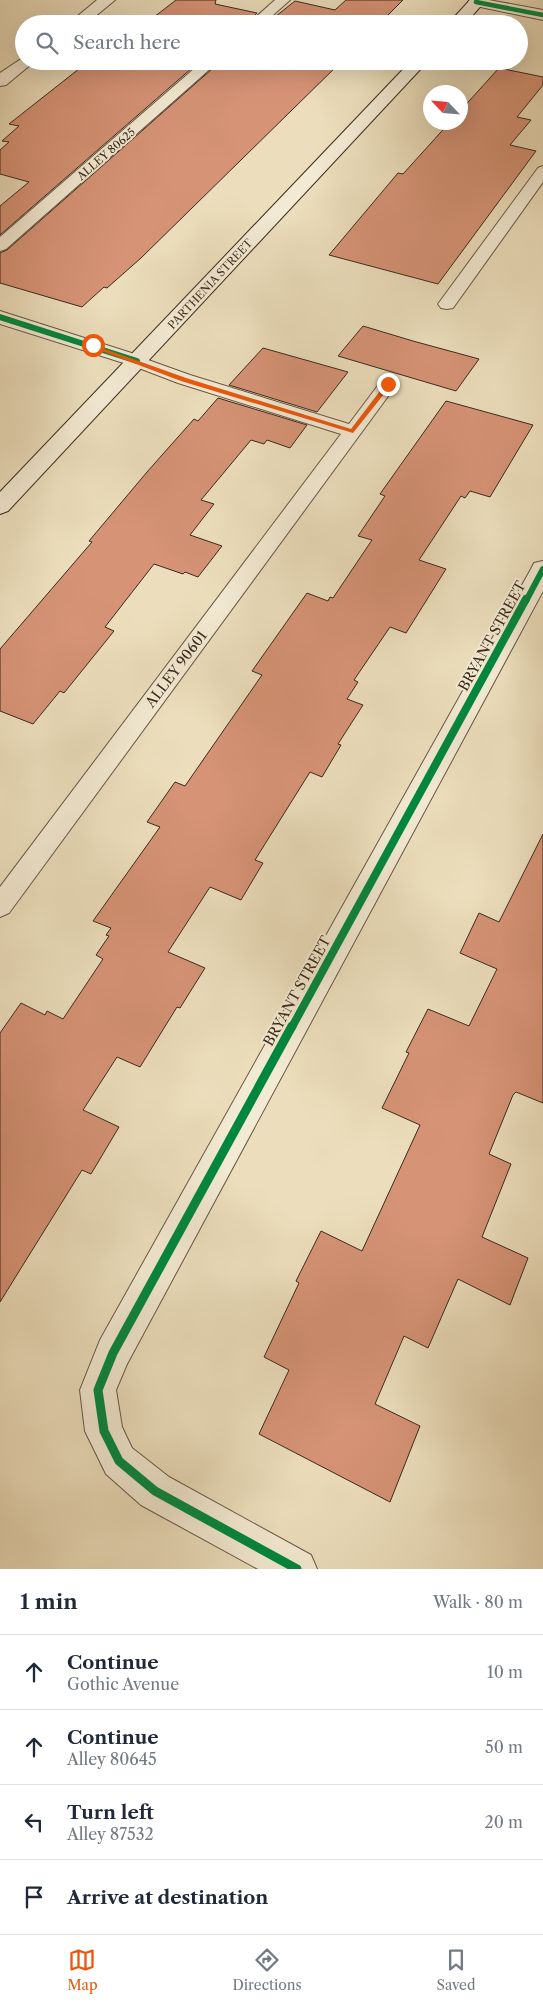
<!DOCTYPE html>
<html lang="en">
<head>
<meta charset="utf-8">
<style>
	:root { --surface:#fff; --page:#f6f6f7; --text:#1f2937; --muted:#747a83; --line:#e0e1e3; --accent:#ea580c }
	body { margin:0; font-family:"Libre Caslon Text",serif; background:var(--page); color:var(--text) }
	.compass { position:absolute; left:423px; top:85px; width:45px; height:45px; border-radius:50%; background:var(--surface); box-shadow:0 5px 20px #0002; rotate:296deg }
	.stop { position:absolute; width:15px; height:15px; margin:-11px; border:4px solid #ea580c; border-radius:50%; background:#fff }
	.stop.end { background:#ea580c; border-color:#fff; box-shadow:0 1px 5px #0008 }
	.list { margin:0; padding:0; list-style:none }
	h2 { display:flex; justify-content:space-between; align-items:center; height:65px; margin:0; padding:0 20px; font-size:21px }
	h2 small { font-size:16px; font-weight:400; color:var(--muted) }
	.list li { display:grid; grid-template-columns:32px 1fr auto; gap:15px; align-items:center; box-sizing:border-box; height:75px; padding:0 20px; border-top:1px solid var(--line) }
	.list b { display:block; font-size:19px; white-space:nowrap }
	.list p { margin:0; font-size:16px; white-space:nowrap; color:var(--muted) }
	.list em { font-size:16px; font-style:normal; color:var(--muted) }
	.icon { flex:none; width:28px; height:28px; fill:none; stroke:currentColor; stroke-width:2; stroke-linecap:round; stroke-linejoin:round }
	.map { position:relative; flex:none; width:543px; height:1569px; overflow:hidden }
	.search { position:absolute; background:var(--surface); box-shadow:0 5px 20px #0002; left:15px; right:15px; top:15px; height:55px; display:flex; align-items:center; gap:12px; box-sizing:border-box; padding:0 18px; border-radius:28px; color:var(--muted); font-size:19px }
	.sheet { height:365px; background:var(--surface) }
	nav { display:flex; justify-content:space-around; align-items:center; box-sizing:border-box; height:70px; border-top:1px solid var(--line); background:var(--surface); font-size:14px; color:var(--muted) }
	nav a { display:grid; justify-items:center; gap:2px }
	nav .on { color:var(--accent) }
	.map>svg:first-child { display:block }
</style>
</head>
<body>
<div class="map">
<svg width="543" height="1569" viewBox="0 0 543 1569">
	<rect width="100%" height="100%" fill="#ecdebc"/>
	<filter id="stains"><feTurbulence type="fractalNoise" baseFrequency=".004" numOctaves="4"/><feColorMatrix values="0 0 0 0 .2 0 0 0 0 .09 0 0 0 0 .02 0 0 0 .5 -.17"/></filter>
	<radialGradient id="worn" r=".72"><stop offset=".6" stop-color="#630" stop-opacity="0"/><stop offset="1" stop-color="#630" stop-opacity=".3"/></radialGradient>
	<!-- building -->
	<g fill="#d69376" stroke="#3a2a1d">
		<polygon points="176,0 216,0 215,4 257,13 246,24 145,24"/>
		<polygon points="346,0 403,0 379,24 266,24 295,1 335,10"/>
		<polygon points="89,61 200,61 0,235 0,206 29,182 0,174 0,150 9,142 2,141 19,126 9,124"/>
		<polygon points="221,61 342,61 141,258 107,288 104,287 82,307 0,283 0,253 7,250"/>
		<polygon points="499,68 543,77 543,85 517,117 531,120 510,145 536,151 438,284 329,255 398,173 403,174 450,122 460,122 460,111"/>
		<polygon points="363,326 413,341 479,359 456,391 338,356"/>
		<polygon points="263,348 348,372 317,412 229,385"/>
		<polygon points="218,398 307,425 290,448 267,440 264,444 251,440 201,500 214,504 190,535 222,546 198,577 185,572 183,574 154,564 105,627 114,631 64,693 60,691 33,724 0,711 0,649 92,542 89,541 147,472 194,419 198,421"/>
		<polygon points="446,401 533,425 490,497 470,491 465,498 461,496 419,560 446,569 406,633 390,627 354,680 358,682 347,699 363,705 338,744 341,745 322,777 310,772 255,860 263,863 241,900 210,887 168,952 205,968 180,1008 177,1007 140,1067 117,1057 83,1110 119,1127 91,1174 82,1170 0,1302 0,1033 21,1003 45,1015 47,1011 63,1019 103,959 96,955 109,936 106,935 111,928 93,921 160,827 147,822 175,782 185,786 262,675 252,671 307,593 328,601 330,597 333,598 372,540 358,536 385,496 380,494"/>
		<polygon points="543,834 543,1103 516,1092 513,1095 489,1154 511,1164 482,1237 528,1258 510,1305 458,1279 428,1348 404,1336 375,1404 420,1426 390,1502 259,1434 289,1370 264,1357 299,1283 296,1281 321,1231 362,1251 420,1125 382,1108 409,1053 406,1052 428,1009 469,1026 497,969 460,953 479,913 499,922"/>
	</g>
	<g fill="none" stroke-linecap="round" stroke-linejoin="round">
		<defs>
			<g id="lane">
				<polygon points="275,0 290,0 263,24 248,24"/>
				<polygon points="203,61 219,61 6,249 0,251 0,237"/>
				<polygon points="543,166 543,182 453,308 447,309 441,308 438,304 441,300 538,168"/>
				<polygon points="137,356 190,375 349,424 382,380 388,378 394,380 397,384 9,913 0,917 0,887 341,434 178,383 131,365 128,361 131,357"/>
			</g>
			<g id="street">
				<polygon points="97,0 115,0 86,24 68,24"/>
				<polygon points="470,0 489,0 543,10 543,20 471,5 468,2"/>
				<polygon points="24,57 24,61 35,61 6,85 0,86 0,73"/>
				<polygon points="0,311 144,357 147,361 144,365 137,367 130,365 0,324"/>
				<polygon points="543,561 543,591 127,1364 116,1390 122,1427 132,1448 169,1477 311,1555 317,1569 258,1569 141,1505 106,1474 85,1431 80,1390 100,1340 531,569 534,563"/>
			</g>
			<g id="secondary">
				<polygon points="470,0 486,0 465,24 448,24"/>
				<polygon points="411,61 428,61 8,511 0,514 0,492"/>
			</g>
		</defs>
		<!-- lane casing -->
		<use href="#lane" stroke="#665745" stroke-width="2"/>
		<!-- street casing -->
		<use href="#street" stroke="#665745" stroke-width="2"/>
		<!-- secondary casing -->
		<use href="#secondary" stroke="#3a2a1d" stroke-width="2"/>
		<!-- lane -->
		<use href="#lane" fill="#f3ead3" fill-rule="evenodd"/>
		<!-- street -->
		<use href="#street" fill="#f3ead3" fill-rule="evenodd"/>
		<!-- secondary -->
		<use href="#secondary" fill="#f3ead3" fill-rule="evenodd"/>
		<defs>
			<polyline id="cycleway-far3" points="476,2 543,15"/>
			<g id="cycleway-far2">
				<polyline points="0,317 137,361"/>
				<polyline points="526,601 543,569"/>
			</g>
			<polyline id="cycleway-far1" points="292,1027 526,599"/>
			<polyline id="cycleway" points="292,1026 113,1353 98,1390 104,1431 119,1461 155,1491 297,1569"/>
		</defs>
		<!-- cycleway-far3 casing -->
		<use href="#cycleway-far3" stroke="#f3ead3" stroke-width="6"/>
		<!-- cycleway-far2 casing -->
		<use href="#cycleway-far2" stroke="#f3ead3" stroke-width="9"/>
		<!-- cycleway-far1 casing -->
		<use href="#cycleway-far1" stroke="#f3ead3" stroke-width="11"/>
		<!-- cycleway casing -->
		<use href="#cycleway" stroke="#f3ead3" stroke-width="12"/>
		<!-- cycleway-far3 -->
		<use href="#cycleway-far3" stroke="#00873e" stroke-width="4.5"/>
		<!-- cycleway-far2 -->
		<use href="#cycleway-far2" stroke="#00873e" stroke-width="6"/>
		<!-- cycleway-far1 -->
		<use href="#cycleway-far1" stroke="#00873e" stroke-width="8"/>
		<!-- cycleway -->
		<use href="#cycleway" stroke="#00873e" stroke-width="9"/>
	</g>
	<!-- route -->
	<polygon fill="#ea580c" points="91,344 186,378 351,429 386,383 392,384 353,433 181,381 91,347"/>
	<g text-anchor="middle" stroke-width="4" stroke-linejoin="round" paint-order="stroke">
		<!-- far-street labels -->
		<g font-size="11" fill="#3a2a1d" stroke="#f3ead3">
			<text transform="translate(106 154) rotate(-41)" y="4">ALLEY 80625</text>
			<text transform="translate(210 284) rotate(-47)" y="4">PARTHENIA STREET</text>
		</g>
		<!-- street labels -->
		<g font-size="14" fill="#3a2a1d" stroke="#f3ead3">
			<text transform="translate(492 636) rotate(-61)" y="5">BRYANT STREET</text>
			<text transform="translate(176 669) rotate(-53)" y="5">ALLEY 90601</text>
			<text transform="translate(297 991) rotate(-61)" y="5">BRYANT STREET</text>
		</g>
	</g>
	<rect width="100%" height="100%" filter="url(#stains)"/>
	<rect width="100%" height="100%" fill="url(#worn)"/>
</svg>
<svg class="compass" viewBox="-18 -18 36 36"><path d="M0-13l5 13h-10z" fill="#e53935"/><path d="M0 13l5-13h-10z" fill="#747a83"/></svg>
<div class="stop" style="left:93px;top:345px"></div>
<div class="stop end" style="left:388px;top:384px"></div>
<div class="search"><svg class="icon" aria-label="search" viewBox="0 0 24 24"><circle cx="10" cy="10" r="6"/><path d="M15 15l6 6"/></svg>Search here</div>
</div>
<section class="sheet">
<h2>1 min<small>Walk · 80 m</small></h2>
<ul class="list">
<li><svg class="icon" aria-label="ahead" viewBox="0 0 24 24"><path d="M12 20V5M6 11l6-6 6 6"/></svg><div><b>Continue</b><p>Gothic Avenue</p></div><em>10 m</em></li>
<li><svg class="icon" aria-label="ahead" viewBox="0 0 24 24"><path d="M12 20V5M6 11l6-6 6 6"/></svg><div><b>Continue</b><p>Alley 80645</p></div><em>50 m</em></li>
<li><svg class="icon" aria-label="left" viewBox="0 0 24 24"><path d="M17 20v-9H6M10 6l-5 5 5 5"/></svg><div><b>Turn left</b><p>Alley 87532</p></div><em>20 m</em></li>
<li><svg class="icon" aria-label="arrive" viewBox="0 0 24 24"><path d="M6 21V4h12l-3 4 3 4H6"/></svg><div><b>Arrive at destination</b></div></li>
</ul>
</section>
<nav>
<a class="on"><svg class="icon" aria-label="map" viewBox="0 0 24 24"><path d="M3 6l6-2 6 2 6-2v14l-6 2-6-2-6 2zM9 4v14M15 6v14"/></svg>Map</a>
<a><svg class="icon" aria-label="directions" viewBox="0 0 24 24"><path d="M12 3l9 9-9 9-9-9zM9 14v-3h6M13 9l2 2-2 2"/></svg>Directions</a>
<a><svg class="icon" aria-label="saved" viewBox="0 0 24 24"><path d="M7 4h10v16l-5-4-5 4z"/></svg>Saved</a>
</nav>
</body>
</html>
